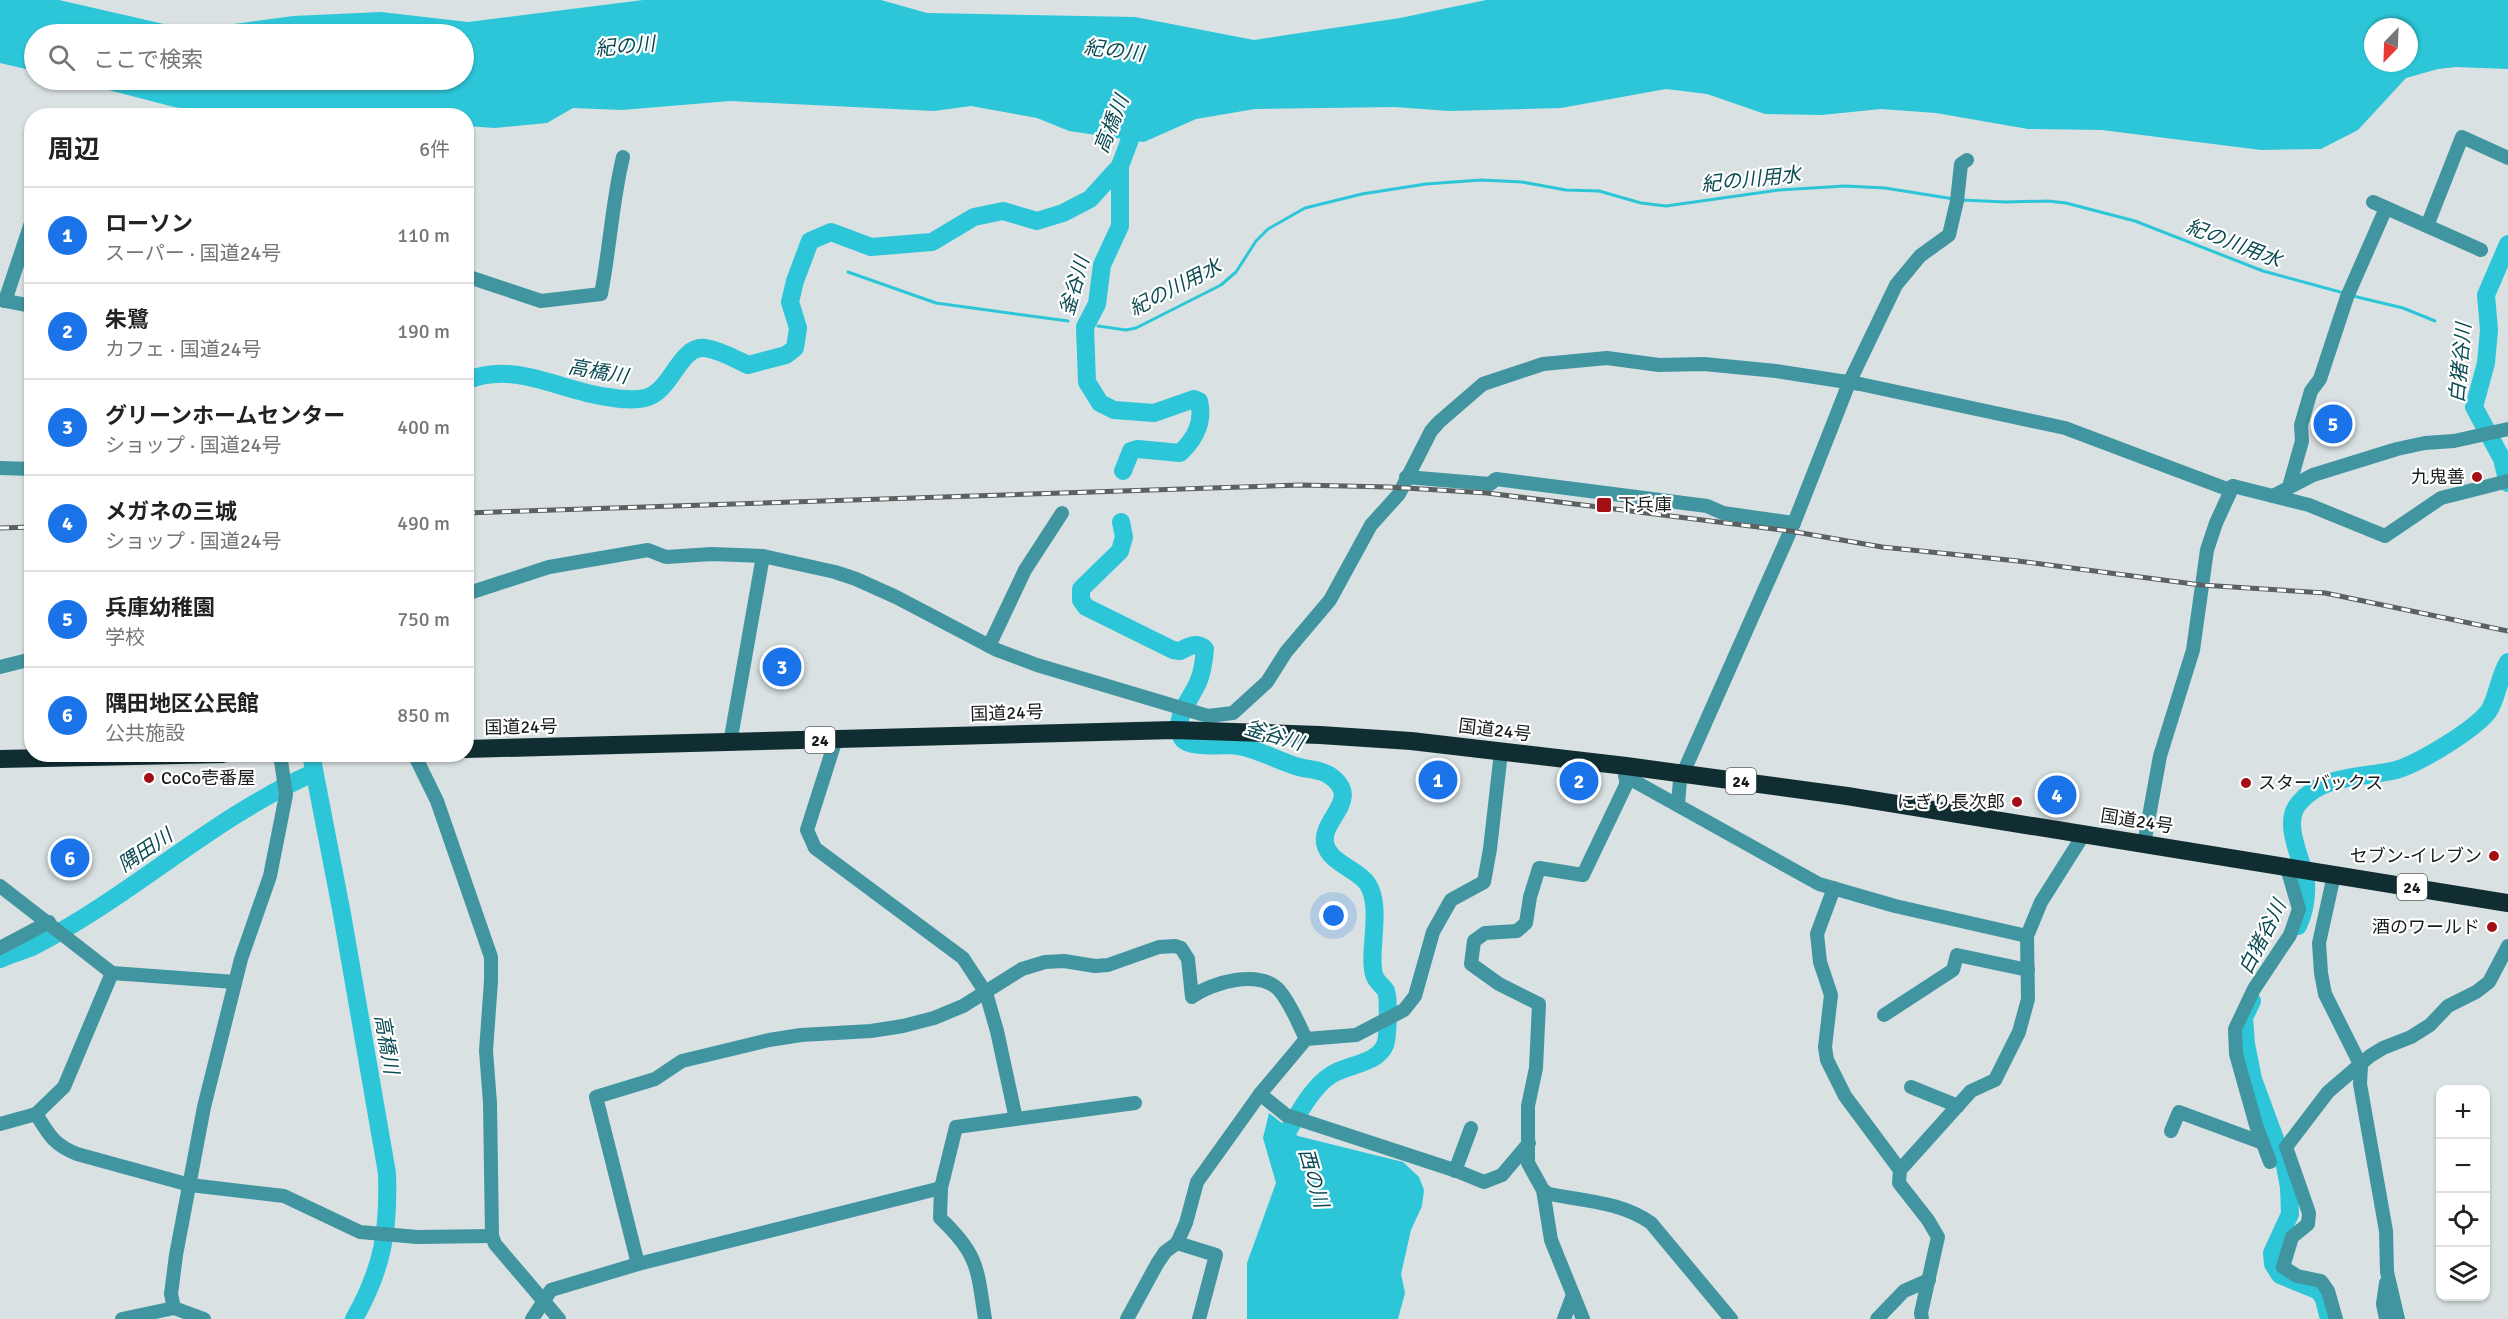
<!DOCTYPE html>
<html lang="ja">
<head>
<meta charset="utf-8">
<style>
	:root { --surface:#fff; --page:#f6f6f6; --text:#222; --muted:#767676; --line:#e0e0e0; --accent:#1a73e8 }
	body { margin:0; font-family:Signika,"Noto Sans JP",sans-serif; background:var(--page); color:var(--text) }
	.controls { position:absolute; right:18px; bottom:18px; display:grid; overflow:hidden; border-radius:12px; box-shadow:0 2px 4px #0004 }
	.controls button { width:54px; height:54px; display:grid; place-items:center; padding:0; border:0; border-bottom:2px solid var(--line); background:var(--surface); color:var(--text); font:30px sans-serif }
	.compass { position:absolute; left:2364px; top:18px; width:54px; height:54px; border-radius:50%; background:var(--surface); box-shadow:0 2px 4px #0004; rotate:203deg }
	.you { position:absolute; left:1334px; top:916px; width:21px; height:21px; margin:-15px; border:4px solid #fff; border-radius:50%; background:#1a73e8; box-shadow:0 0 0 9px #1a73e833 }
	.badge { display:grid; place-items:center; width:39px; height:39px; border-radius:50%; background:var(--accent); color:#fff; font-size:20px; font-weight:700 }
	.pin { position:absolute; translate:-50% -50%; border:3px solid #fff; box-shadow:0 2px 6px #0006 }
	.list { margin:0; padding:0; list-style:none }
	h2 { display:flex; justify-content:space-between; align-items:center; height:78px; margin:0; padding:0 24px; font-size:26px }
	h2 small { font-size:20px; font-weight:400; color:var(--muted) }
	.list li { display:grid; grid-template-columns:39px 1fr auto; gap:18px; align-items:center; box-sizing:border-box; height:96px; padding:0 24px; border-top:2px solid var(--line) }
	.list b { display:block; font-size:22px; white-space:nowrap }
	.list p { margin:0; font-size:20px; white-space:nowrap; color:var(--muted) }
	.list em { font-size:20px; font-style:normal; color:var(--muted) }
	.icon { flex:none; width:33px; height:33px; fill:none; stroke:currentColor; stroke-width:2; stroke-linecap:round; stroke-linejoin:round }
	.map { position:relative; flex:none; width:2508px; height:1319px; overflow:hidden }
	.search { position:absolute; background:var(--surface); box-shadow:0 2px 4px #0004; left:24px; top:24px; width:450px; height:66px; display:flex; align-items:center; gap:15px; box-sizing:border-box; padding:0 21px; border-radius:33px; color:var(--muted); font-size:22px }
	.panel { position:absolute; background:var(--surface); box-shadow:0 2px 4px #0004; left:24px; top:108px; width:450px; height:654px; border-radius:24px }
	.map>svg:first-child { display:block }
</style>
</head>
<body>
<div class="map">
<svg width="2508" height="1319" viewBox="0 0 2508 1319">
	<rect width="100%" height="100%" fill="#d9e1e2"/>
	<!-- water -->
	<g fill="#2dc6d8" fill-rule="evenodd">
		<path d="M 0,0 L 59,0 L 190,30 L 293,16 L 381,12 L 468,22 L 643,0 L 881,0 L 927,13 L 1135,17 L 1254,40 L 1400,18 L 1486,0 L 2508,0 L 2508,69 L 2456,67 L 2438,69 L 2406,78 L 2358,130 L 2321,149 L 2261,150 L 2102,130 L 2028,129 L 1936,113 L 1881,109 L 1822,115 L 1765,114 L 1707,94 L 1666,89 L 1561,108 L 1449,111 L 1395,107 L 1255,109 L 1196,119 L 1144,142 L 1069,131 L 1037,118 L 971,106 L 934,111 L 730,101 L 622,110 L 573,108 L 547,123 L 494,128 L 467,126 L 466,116 L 232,115 L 174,107 L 70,80 L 464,80 L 464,34 L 34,34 L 34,71 L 0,63 ZM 2373,27 L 2409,27 L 2409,63 L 2373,63 Z"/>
		<polygon points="1269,1113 1298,1136 1403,1162 1419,1177 1424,1190 1422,1206 1411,1230 1401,1274 1405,1293 1398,1319 1247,1319 1247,1263 1276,1183 1263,1138"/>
	</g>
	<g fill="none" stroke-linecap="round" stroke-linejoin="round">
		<!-- stream -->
		<g stroke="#2dc6d8" stroke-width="3">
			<polyline points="1961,200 2006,202 2048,201 2066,203 2135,221 2263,271 2344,293"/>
			<polyline points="848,272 936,303 1068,321"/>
			<polyline points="2353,296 2403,308 2435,321"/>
			<polyline points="1098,326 1126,330 1136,328 1221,285 1236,272 1256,241 1268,229 1305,208 1362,194 1426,184 1481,180 1522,182 1566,190 1599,191 1641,203 1666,206 1779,190 1845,186 1885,188 1954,199"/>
		</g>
		<!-- river -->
		<g stroke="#2dc6d8" stroke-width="18">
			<path d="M 1120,166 L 1120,226 L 1102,265 L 1097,304 L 1085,327 L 1087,382 L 1100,403 L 1114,410 L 1154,413 L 1194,399 L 1199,401 C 1204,422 1196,438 1180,453 L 1138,449 L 1131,451 L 1123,471"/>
			<polyline points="2508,244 2486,295 2489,330 2486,363 2474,407 2502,459 2508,483"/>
			<path d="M 466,381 C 514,360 560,391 608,397 C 620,399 633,401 645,398 C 672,392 679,345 705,348 C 720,350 735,359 748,365 L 786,355 L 795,348 L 798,328 L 790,302 L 795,281 L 810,241 L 831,232 L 871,247 L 932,242 L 974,217 L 1003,211 L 1037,221 L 1063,213 L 1090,199 L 1120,166 L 1138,118"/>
			<path d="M 1121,522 L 1124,537 L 1120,551 L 1081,589 L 1081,600 L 1086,607 L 1173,650 L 1180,651 C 1188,647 1197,641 1205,649 C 1204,659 1203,671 1199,680 C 1192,699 1172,716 1182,738 C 1187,748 1219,745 1230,745 C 1253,746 1277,761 1299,767 C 1310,770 1319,769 1329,775 C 1364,799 1321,818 1325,843 C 1329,863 1356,868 1367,883 C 1384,907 1366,956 1375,977 C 1377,982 1383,986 1386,991 C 1389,996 1388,1039 1385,1045 C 1377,1064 1348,1064 1331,1075 C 1309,1089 1295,1122 1280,1143 L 1282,1150"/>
			<path d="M 311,754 L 342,914 L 387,1173 C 389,1230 383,1268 354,1319"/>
			<path d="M 2298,926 C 2304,913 2307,897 2306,882 C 2303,859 2281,824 2299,803 C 2323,774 2363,778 2396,770 C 2418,764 2474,730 2488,712 C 2497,700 2499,676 2508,662"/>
			<path d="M 0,959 C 11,954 23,951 34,946 C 132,896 212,818 313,773"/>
			<polyline points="2252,1001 2244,1018 2246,1044 2253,1079 2285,1166 2289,1187 2290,1214 2272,1253 2273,1264 2280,1275 2319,1291 2324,1299 2329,1319"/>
		</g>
		<!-- minor -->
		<g stroke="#4195a0" stroke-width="14">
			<polyline points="2373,202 2481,250"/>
			<polyline points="2427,226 2462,137 2508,158"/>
			<path d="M 466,276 L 541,301 L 601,294 C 610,248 612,202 623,157"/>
			<polyline points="0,300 32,306"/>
			<polyline points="5,301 32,220"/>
			<polyline points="0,468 32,469"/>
			<polyline points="1406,477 1490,484 1496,479 1707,506 1723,513 1794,523"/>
			<polyline points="2289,487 2302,441 2301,425 2311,391 2320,379 2347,297 2386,208"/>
			<polyline points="2273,496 2309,505 2385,536 2441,498 2508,481"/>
			<polyline points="466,594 549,567 648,550 666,557 712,554 763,556 835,572 856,579 896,597 997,650 1037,665 1208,716 1233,713 1267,682 1286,652 1330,600 1371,525 1399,494 1431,431 1439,422 1483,384 1543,364 1607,358 1659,365 1704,364 1776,371 1860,384 2065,428 2227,489 2233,486 2273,496 2313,475 2397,449 2425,443 2454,441 2508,429"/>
			<polyline points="989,646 1025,570 1062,513"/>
			<polyline points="0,667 32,659"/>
			<polyline points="836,739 807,830 815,848 963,958 986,993 997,1031 1016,1119"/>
			<polyline points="730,743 763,556"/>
			<polyline points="414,754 437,801 491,957 491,981 486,1051 490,1103 492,1236 495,1244 559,1319"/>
			<polyline points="1625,776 1819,884 1895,906 2027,936"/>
			<polyline points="1678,804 1680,780 1794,523 1849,383 1896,285 1920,256 1949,235 1957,201 1961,164 1967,160"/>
			<polyline points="2144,844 2160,756 2193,650 2207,550 2216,523 2233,486"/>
			<polyline points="2334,875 2319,943 2321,973 2325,994 2361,1066 2360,1084 2386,1231 2387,1272 2398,1319"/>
			<polyline points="0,886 112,973 235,982"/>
			<polyline points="1834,888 1817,934 1820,962 1831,995 1825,1047 1827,1060 1845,1096 1900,1170"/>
			<polyline points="0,948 49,922"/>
			<polyline points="1884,1015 1953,970 1957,955 2028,970"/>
			<polyline points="1911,1087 1958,1106"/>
			<polyline points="1260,1094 1286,1115 1457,1171 1484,1182 1502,1175 1529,1143"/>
			<path d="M 36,1114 C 49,1135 54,1145 77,1154 L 190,1185 L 284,1196 L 360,1232 L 417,1237 L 492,1236"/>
			<polyline points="0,1124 36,1114 64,1087 112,973"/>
			<polyline points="2171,1131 2179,1112 2263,1143"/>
			<polyline points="2270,1162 2256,1125 2236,1054 2235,1029 2254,989 2290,935 2299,909 2287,868"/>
			<polyline points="1455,1171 1471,1128"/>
			<path d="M 1543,1190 L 1549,1194 C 1585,1201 1621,1202 1651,1223 L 1731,1319"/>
			<polyline points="1177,1243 1216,1255 1199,1319"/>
			<path d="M 638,1264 L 596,1097 L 655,1079 L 682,1061 L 769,1040 L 801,1035 L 871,1031 L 903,1026 L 934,1018 L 963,1006 L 1022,969 L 1045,962 L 1064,961 L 1095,966 L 1108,965 L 1159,947 L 1175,946 L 1181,948 L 1188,959 L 1192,997 C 1212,982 1259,969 1279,990 C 1291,1004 1298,1023 1306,1039"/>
			<polyline points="2386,1283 2383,1304 2386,1319"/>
			<polyline points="122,1319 174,1308"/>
			<polyline points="204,1319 174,1308 171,1294 176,1255 204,1107 241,959 270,876 286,795 280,754"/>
			<polyline points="532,1319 551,1290 638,1264 941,1188"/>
			<path d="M 985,1319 C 977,1268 979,1255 940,1218 L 941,1188 L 956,1127 L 1135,1103"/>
			<polyline points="1127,1319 1157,1264 1165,1252 1177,1243 1186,1223 1197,1182 1260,1094 1306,1039 1356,1035 1404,1010 1415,996 1433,932 1451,900 1484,882 1490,849 1501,752"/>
			<polyline points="1564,1319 1573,1295"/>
			<polyline points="1583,1319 1551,1240 1543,1190 1528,1163 1528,1106 1536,1068 1539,1004 1499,984 1471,964 1474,941 1485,933 1517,931 1526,923 1530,897 1539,868 1583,875 1626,785 1626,766"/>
			<polyline points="1877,1319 1904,1291 1929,1280"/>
			<polyline points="1922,1319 1921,1313 1938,1237 1928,1220 1899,1183 1900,1170 1971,1091 1995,1080 2019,1032 2028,999 2027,936 2041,902 2084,834"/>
			<polyline points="2336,1319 2328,1291 2321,1281 2297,1276 2283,1267 2292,1237 2308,1224 2309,1213 2286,1147 2328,1092 2370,1056 2383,1048 2411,1037 2430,1025 2448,1006 2476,992 2489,982 2508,946"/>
		</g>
		<!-- highway -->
		<g stroke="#102e32" stroke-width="18">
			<polyline points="466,749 1174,730 1320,735 1411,741 1626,766 1847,796 2508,903"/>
			<polyline points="0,759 223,754"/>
		</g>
		<defs>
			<g id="rail">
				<polyline points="466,513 1300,485 1389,487 1487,493 1790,531 1882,547 2018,561 2201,585 2325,593 2508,631"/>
				<polyline points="0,528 32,527"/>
			</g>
		</defs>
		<!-- rail casing -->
		<use href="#rail" stroke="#5b6060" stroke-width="5"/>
		<!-- rail -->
		<use href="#rail" stroke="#fff" stroke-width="3" stroke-dasharray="9" stroke-linecap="butt"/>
	</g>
	<!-- markers -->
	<g fill="#a50e14" stroke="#fff" stroke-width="2">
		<circle cx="2477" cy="477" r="6"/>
		<rect x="1596" y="497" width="16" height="16" rx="3"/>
		<circle cx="149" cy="778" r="6"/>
		<circle cx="2246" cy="783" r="6"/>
		<circle cx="2017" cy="802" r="6"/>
		<circle cx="2494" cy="856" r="6"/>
		<circle cx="2492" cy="927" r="6"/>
	</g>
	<g text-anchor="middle" stroke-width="4.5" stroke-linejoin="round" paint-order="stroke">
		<!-- shield labels -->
		<g fill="#fff" stroke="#5d5f5f" stroke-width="1.5">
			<rect x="805" y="727" width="30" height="26" rx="4.5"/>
			<rect x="1726" y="768" width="30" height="26" rx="4.5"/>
			<rect x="2397" y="874" width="30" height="26" rx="4.5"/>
		</g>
		<g font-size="16" font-weight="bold" fill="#181b1b">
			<text x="820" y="746">24</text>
			<text x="1741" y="787">24</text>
			<text x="2412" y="893">24</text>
		</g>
		<!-- poi labels -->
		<g font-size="18" fill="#181b1b" stroke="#fff" text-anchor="end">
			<text x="2465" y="483">九鬼善</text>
			<text x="1618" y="511" text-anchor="start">下兵庫</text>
			<text x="161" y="784" text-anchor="start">CoCo壱番屋</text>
			<text x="2258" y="789" text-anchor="start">スターバックス</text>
			<text x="2005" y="808">にぎり長次郎</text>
			<text x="2482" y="862">セブン-イレブン</text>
			<text x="2480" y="933">酒のワールド</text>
		</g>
		<!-- street labels -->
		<g font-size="18" fill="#181b1b" stroke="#fff">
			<text transform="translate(1007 713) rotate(-2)" y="6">国道24号</text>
			<text transform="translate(521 727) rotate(-1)" y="6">国道24号</text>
			<text transform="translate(1495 730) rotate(7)" y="6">国道24号</text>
			<text transform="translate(2137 821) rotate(9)" y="6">国道24号</text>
		</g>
		<!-- water labels -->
		<g font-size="20" font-style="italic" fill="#0a4a52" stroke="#fff">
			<text transform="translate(625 46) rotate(-5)" y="7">紀の川</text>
			<text transform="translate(1114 50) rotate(7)" y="7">紀の川</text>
			<text transform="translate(1111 124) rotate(-68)" y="7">高橋川</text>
			<text transform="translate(1751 179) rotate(-6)" y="7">紀の川用水</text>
			<text transform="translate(2234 243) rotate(21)" y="7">紀の川用水</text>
			<text transform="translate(1074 286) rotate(-74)" y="7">釜谷川</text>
			<text transform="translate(1175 287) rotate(-27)" y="7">紀の川用水</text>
			<text transform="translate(2460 363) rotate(-85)" y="7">白猪谷川</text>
			<text transform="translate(598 371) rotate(10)" y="7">高橋川</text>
			<text transform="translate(1274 735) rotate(17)" y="7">釜谷川</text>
			<text transform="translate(145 850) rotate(-34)" y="7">隅田川</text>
			<text transform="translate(2262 937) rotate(-63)" y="7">白猪谷川</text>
			<text transform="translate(387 1044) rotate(80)" y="7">高橋川</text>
			<text transform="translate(1314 1178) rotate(74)" y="7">西の川</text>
		</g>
	</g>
</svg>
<div class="controls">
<button>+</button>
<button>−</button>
<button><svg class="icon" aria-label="locate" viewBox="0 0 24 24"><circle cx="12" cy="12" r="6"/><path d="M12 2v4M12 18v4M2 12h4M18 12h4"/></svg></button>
<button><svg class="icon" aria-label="layers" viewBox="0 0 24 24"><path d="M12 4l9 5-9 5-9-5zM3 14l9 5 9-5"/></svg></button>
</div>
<svg class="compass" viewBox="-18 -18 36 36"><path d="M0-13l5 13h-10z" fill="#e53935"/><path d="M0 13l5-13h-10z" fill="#767676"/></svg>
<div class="you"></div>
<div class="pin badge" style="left:1438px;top:780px">1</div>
<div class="pin badge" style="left:1579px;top:781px">2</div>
<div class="pin badge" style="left:782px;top:667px">3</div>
<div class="pin badge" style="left:2057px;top:795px">4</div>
<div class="pin badge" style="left:2333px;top:424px">5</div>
<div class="pin badge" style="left:70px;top:858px">6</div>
<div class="search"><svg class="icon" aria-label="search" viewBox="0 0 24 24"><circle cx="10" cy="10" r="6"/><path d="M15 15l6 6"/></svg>ここで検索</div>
<section class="panel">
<h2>周辺<small>6件</small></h2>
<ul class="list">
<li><span class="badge">1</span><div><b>ローソン</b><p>スーパー · 国道24号</p></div><em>110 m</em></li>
<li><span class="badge">2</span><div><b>朱鷺</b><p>カフェ · 国道24号</p></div><em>190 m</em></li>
<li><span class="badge">3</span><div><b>グリーンホームセンター</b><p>ショップ · 国道24号</p></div><em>400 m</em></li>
<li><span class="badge">4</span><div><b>メガネの三城</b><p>ショップ · 国道24号</p></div><em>490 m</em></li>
<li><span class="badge">5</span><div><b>兵庫幼稚園</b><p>学校</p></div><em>750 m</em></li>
<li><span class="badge">6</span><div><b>隅田地区公民館</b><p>公共施設</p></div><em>850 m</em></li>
</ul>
</section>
</div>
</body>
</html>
